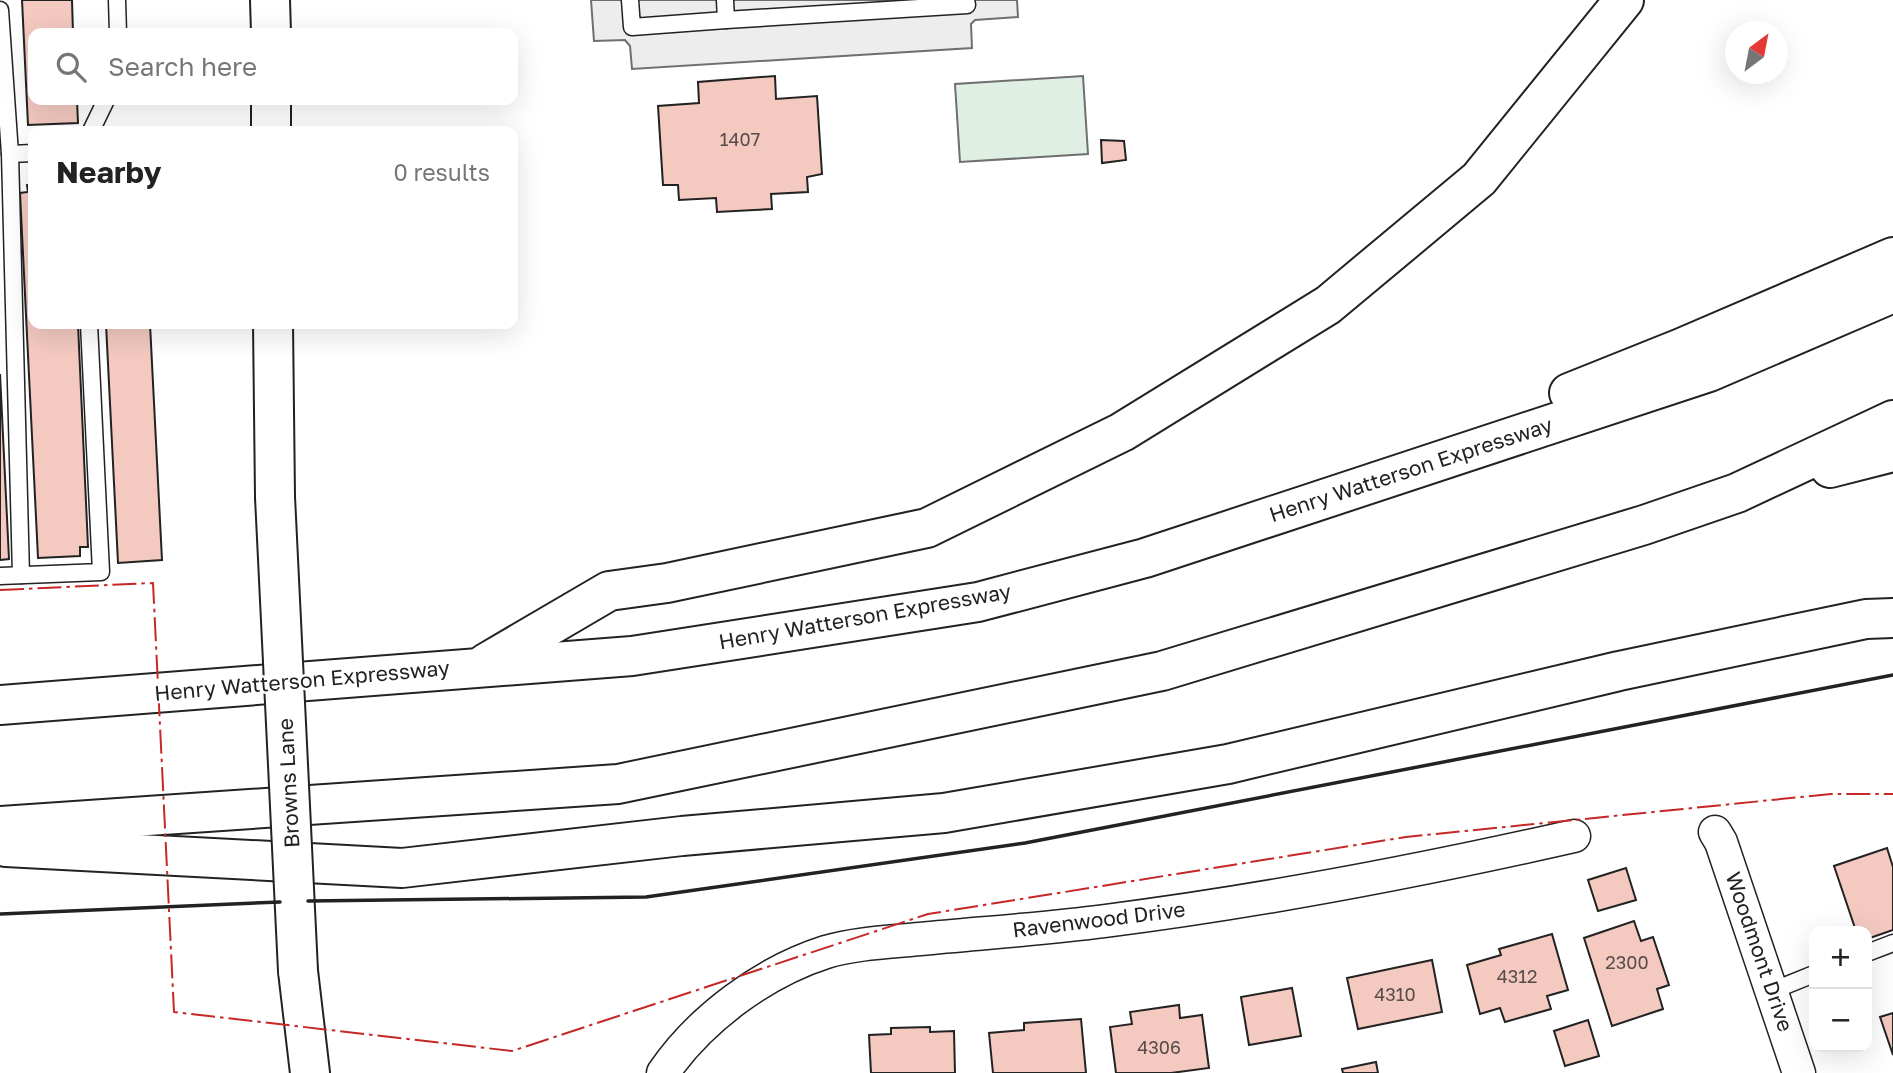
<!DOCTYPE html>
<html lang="en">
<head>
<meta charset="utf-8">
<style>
	:root { --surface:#fff; --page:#f6f6f6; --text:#222; --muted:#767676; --line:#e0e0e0 }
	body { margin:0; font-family:"Golos Text",sans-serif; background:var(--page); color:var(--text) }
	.controls { position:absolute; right:21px; bottom:21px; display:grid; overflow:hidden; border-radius:14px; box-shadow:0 7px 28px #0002 }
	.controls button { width:63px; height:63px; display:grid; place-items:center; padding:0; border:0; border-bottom:2px solid var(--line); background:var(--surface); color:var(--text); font:35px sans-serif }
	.compass { position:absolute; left:1725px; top:21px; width:63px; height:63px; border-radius:50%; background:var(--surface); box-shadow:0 7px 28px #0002; rotate:32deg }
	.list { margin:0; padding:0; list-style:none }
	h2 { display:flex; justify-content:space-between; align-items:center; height:91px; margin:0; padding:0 28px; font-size:30px }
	h2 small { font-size:23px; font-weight:400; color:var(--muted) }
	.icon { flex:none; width:38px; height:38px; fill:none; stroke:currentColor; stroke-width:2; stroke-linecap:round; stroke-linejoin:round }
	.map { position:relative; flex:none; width:1893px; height:1073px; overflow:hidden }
	.search { position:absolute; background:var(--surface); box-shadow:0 7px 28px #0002; left:28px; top:28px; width:490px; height:77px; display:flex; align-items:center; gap:18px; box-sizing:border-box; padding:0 24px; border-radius:14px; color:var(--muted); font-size:26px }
	.panel { position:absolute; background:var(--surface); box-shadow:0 7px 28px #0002; left:28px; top:126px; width:490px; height:203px; border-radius:14px }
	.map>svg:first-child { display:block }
</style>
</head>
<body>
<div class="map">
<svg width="1893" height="1073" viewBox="0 0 1893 1073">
	<rect width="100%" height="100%" fill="#fff"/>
	<!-- green -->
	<polygon fill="#e0efe3" stroke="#6f6f6f" stroke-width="2" points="1083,76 1088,154 960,162 955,84"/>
	<!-- parking -->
	<polygon fill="#ededed" stroke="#6f6f6f" stroke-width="2" points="591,0 1017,0 1018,17 975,20 971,24 972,48 632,69 630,46 625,40 594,41"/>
	<!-- building -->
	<g fill="#f3c9c0" stroke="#222" stroke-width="2">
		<polygon points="22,0 72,0 73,33 33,33 33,100 77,100 78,123 28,125"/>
		<polygon points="775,76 776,99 817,96 822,174 807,177 808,192 771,194 772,209 717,212 716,198 679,200 678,185 663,185 658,106 699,103 698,82"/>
		<polygon points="1101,140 1124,141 1126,160 1102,163"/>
		<polygon points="33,184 33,324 78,324 88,547 80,547 80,556 38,558 20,193 28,192 27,185"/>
		<polygon points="106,324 150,324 162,560 118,563"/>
		<polygon points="0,374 9,559 0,560"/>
		<polygon points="1887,848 1893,867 1893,930 1867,939 1867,931 1856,931 1834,866"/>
		<polygon points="1626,868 1636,900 1598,911 1588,880"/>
		<polygon points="1634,921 1641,941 1653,937 1669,985 1657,989 1663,1009 1612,1026 1584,938"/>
		<polygon points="1552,934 1568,990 1547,996 1551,1009 1505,1022 1500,1008 1480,1014 1467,965 1501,955 1499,949"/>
		<polygon points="1432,960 1442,1012 1358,1029 1347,978"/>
		<polygon points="1292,988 1301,1036 1249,1045 1241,997"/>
		<polygon points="1179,1005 1180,1018 1202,1015 1209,1068 1171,1073 1116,1073 1110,1027 1132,1024 1130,1012"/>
		<polygon points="1893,1013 1893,1055 1880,1017"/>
		<polygon points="1081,1019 1086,1073 993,1073 989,1033 1024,1030 1024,1023"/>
		<polygon points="1588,1020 1599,1056 1565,1066 1554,1031"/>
		<polygon points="930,1027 930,1032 954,1031 955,1073 871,1073 869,1035 891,1034 891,1028"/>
		<polygon points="1376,1062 1378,1073 1343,1073 1342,1069"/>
	</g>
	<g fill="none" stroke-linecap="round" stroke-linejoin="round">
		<defs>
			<g id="service">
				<polyline points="117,0 118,33"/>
				<polyline points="630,0 632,27 726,20"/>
				<polyline points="725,0 726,20 967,5 966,0"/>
				<polyline points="0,10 10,154 33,153"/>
				<polyline points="91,131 106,100"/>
				<polyline points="10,154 21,575"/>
				<polyline points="0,576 101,572 89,324"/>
				<polyline points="1867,953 1893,943"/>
				<polyline points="1772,991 1814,974"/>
			</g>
			<g id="minor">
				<polyline points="1715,832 1721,842 1799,1073"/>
				<path d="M 663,1073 C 700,1019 763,972 826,952 C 856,943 890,942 920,939 C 982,933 1044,929 1105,921 C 1262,901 1419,871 1574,836"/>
			</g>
			<g id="tertiary">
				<polyline points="270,0 271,33"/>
				<polyline points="271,100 271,131"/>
				<polyline points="273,324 275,497"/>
				<polyline points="298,971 310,1073"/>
			</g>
			<g id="motorway">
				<polyline points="1569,393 1679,349 1893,257"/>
				<polyline points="1830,468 1893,452"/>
				<polyline points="486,663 609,591 667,583 927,528 1122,432 1328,305 1479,179 1624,0"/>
				<polyline points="0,705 632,656 978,602 1145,558 1709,372 1893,293"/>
				<polyline points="0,826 618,784 1162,671 1644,525 1737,493 1893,420"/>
				<polyline points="6,847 402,868 682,836 944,813 1228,764 1619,671 1866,619 1893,618"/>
			</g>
		</defs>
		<!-- service casing -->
		<use href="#service" stroke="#222" stroke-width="19"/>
		<!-- minor casing -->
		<use href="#minor" stroke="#222" stroke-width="35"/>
		<!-- tertiary casing -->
		<use href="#tertiary" stroke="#222" stroke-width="42"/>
		<!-- motorway casing -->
		<use href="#motorway" stroke="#222" stroke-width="42"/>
		<!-- service -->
		<use href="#service" stroke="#fff" stroke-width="16"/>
		<!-- minor -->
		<use href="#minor" stroke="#fff" stroke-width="32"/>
		<!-- tertiary -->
		<use href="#tertiary" stroke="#fff" stroke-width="38"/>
		<!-- motorway -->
		<use href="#motorway" stroke="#fff" stroke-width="38"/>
		<defs>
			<polyline id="tertiary-bridge" points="275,497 298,971"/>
		</defs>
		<!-- tertiary-bridge casing -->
		<use href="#tertiary-bridge" stroke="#222" stroke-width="42" stroke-linecap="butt"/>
		<!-- tertiary-bridge -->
		<use href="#tertiary-bridge" stroke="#fff" stroke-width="38"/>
		<!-- wall -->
		<g stroke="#222" stroke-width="3.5">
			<polyline points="308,901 646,897 1025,843 1893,675"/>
			<polyline points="0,914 280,902"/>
		</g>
		<!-- power -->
		<polyline stroke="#c62828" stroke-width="2" stroke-dasharray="24 5 3.5 5" stroke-linecap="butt" points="0,590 153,583 174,1012 512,1051 928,914 1406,837 1831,794 1893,794"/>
	</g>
	<g text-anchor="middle" stroke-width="5" stroke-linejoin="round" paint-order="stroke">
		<!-- number labels -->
		<g font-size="18" fill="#564c4a">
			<text x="740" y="146">1407</text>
			<text x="1627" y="969">2300</text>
			<text x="1517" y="983">4312</text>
			<text x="1395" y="1001">4310</text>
			<text x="1159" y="1054">4306</text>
		</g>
		<!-- street labels -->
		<g font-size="21" fill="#222" stroke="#fff">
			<text transform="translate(1411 470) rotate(-18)" y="7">Henry Watterson Expressway</text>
			<text transform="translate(865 617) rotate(-10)" y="7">Henry Watterson Expressway</text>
			<text transform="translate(302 681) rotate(-5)" y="7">Henry Watterson Expressway</text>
			<text transform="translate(289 783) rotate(-93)" y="7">Browns Lane</text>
			<text transform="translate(1099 920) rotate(-7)" y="7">Ravenwood Drive</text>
			<text transform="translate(1759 952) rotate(71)" y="7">Woodmont Drive</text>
		</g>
	</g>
</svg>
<div class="controls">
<button>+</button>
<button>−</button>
</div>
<svg class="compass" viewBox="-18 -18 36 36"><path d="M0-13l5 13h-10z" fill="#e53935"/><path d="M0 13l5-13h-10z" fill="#767676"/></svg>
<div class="search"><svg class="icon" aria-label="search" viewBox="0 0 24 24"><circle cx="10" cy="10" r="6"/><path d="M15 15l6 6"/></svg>Search here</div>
<section class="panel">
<h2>Nearby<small>0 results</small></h2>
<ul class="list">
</ul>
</section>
</div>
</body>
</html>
